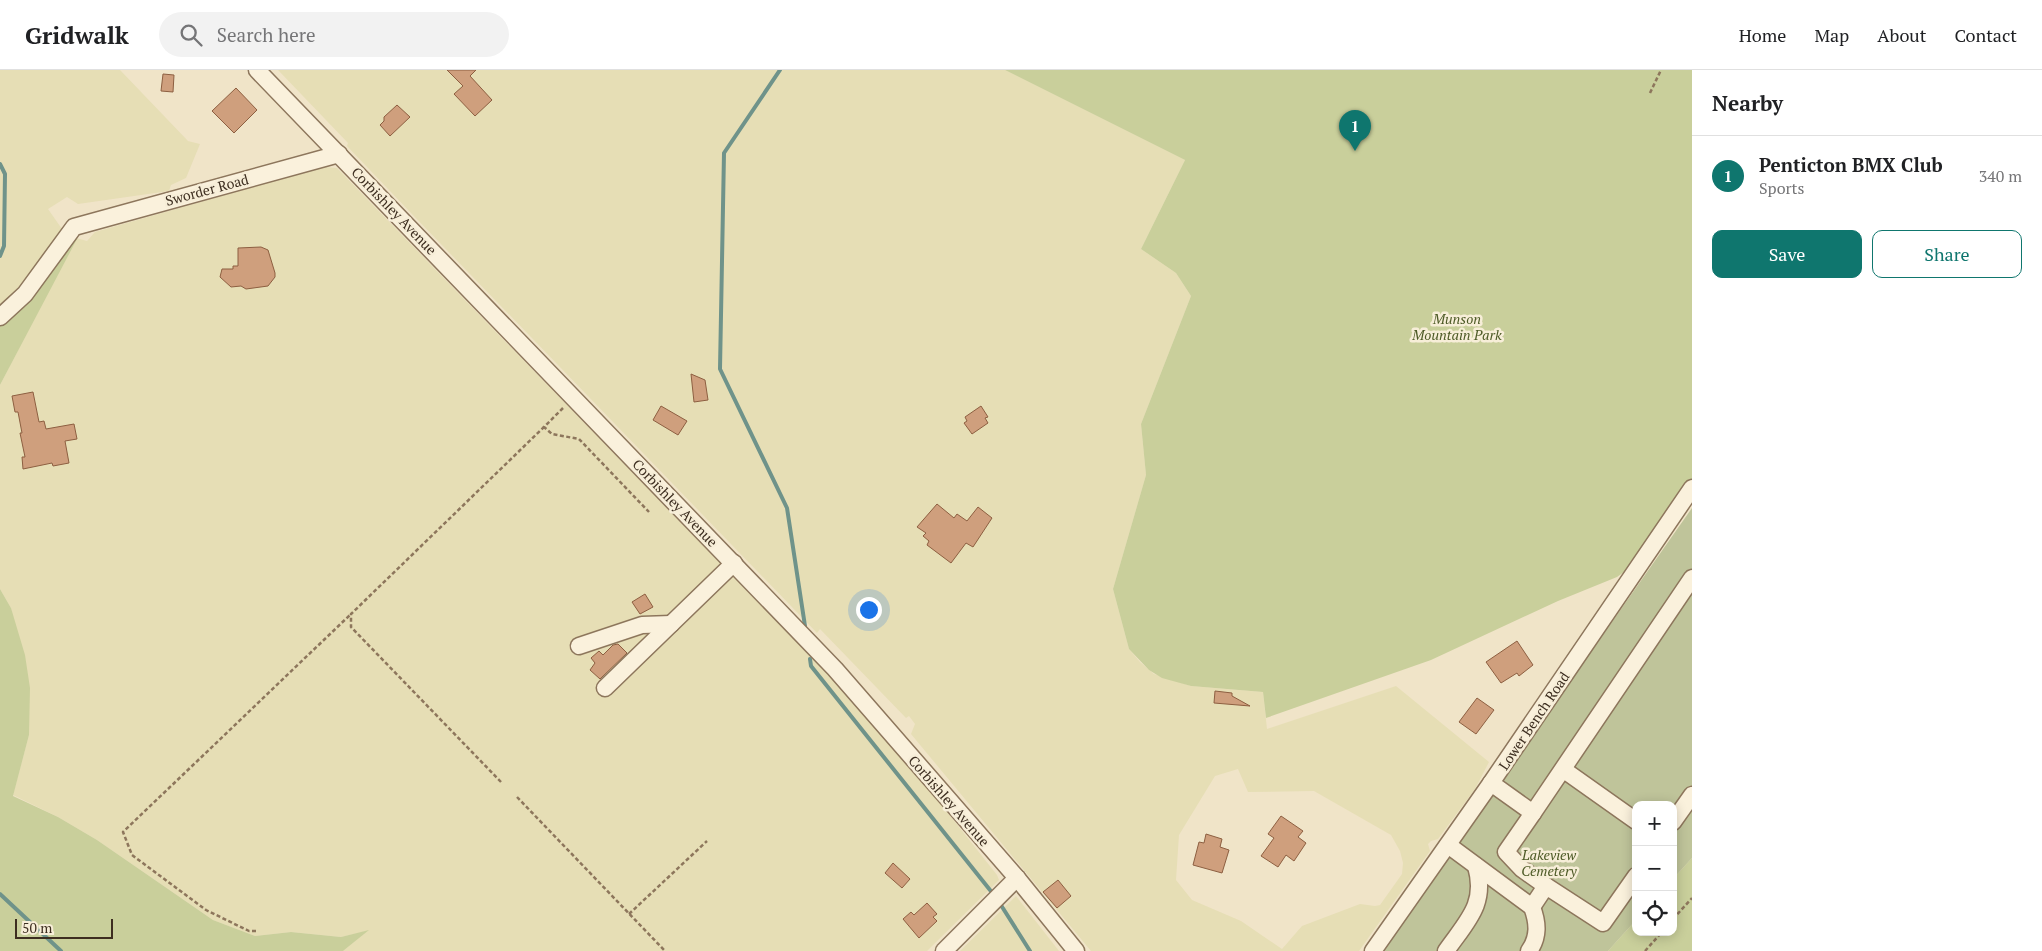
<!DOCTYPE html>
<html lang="en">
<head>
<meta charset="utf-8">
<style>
	:root { --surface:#fff; --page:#f2f2f2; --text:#202124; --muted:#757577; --line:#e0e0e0; --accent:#0f766e }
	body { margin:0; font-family:"PT Serif",serif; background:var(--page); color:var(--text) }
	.controls { position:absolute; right:15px; bottom:15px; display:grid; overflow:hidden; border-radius:10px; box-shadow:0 2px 12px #0003 }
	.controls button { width:45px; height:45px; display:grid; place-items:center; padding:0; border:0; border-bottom:1px solid var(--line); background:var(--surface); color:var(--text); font:25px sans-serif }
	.scale { position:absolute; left:15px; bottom:12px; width:98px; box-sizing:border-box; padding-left:5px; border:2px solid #3d2e20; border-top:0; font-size:14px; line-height:18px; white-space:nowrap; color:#3d2e20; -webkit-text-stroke:4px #f7eed8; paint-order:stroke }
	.you { position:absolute; left:868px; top:539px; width:18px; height:18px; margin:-12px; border:4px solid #fff; border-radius:50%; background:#1a73e8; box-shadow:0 0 0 8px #1a73e833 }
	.badge { display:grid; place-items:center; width:32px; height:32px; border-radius:50%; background:var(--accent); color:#fff; font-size:16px; font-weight:700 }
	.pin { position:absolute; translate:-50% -41px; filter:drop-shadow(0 1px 2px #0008) }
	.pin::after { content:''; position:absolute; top:26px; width:18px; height:15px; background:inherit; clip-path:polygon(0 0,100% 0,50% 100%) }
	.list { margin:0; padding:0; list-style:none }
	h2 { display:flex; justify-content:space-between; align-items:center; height:65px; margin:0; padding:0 20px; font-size:21px }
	h2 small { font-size:16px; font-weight:400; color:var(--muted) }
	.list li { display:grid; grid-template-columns:32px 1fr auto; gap:15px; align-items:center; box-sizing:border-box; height:80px; padding:0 20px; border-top:1px solid var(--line) }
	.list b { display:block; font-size:19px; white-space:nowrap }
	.list p { margin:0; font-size:16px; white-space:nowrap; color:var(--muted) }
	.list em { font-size:16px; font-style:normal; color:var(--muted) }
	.actions { display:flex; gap:10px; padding:15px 20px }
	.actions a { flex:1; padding:11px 0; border:1px solid var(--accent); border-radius:10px; text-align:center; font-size:18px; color:var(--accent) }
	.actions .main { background:var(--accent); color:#fff }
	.icon { flex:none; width:28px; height:28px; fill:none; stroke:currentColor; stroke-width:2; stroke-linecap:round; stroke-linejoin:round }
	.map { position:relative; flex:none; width:1692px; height:881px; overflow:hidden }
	header { display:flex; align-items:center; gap:30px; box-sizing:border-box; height:70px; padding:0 25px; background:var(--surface); border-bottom:1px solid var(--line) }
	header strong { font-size:24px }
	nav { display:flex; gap:28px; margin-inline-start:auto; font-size:18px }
	.search { width:350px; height:45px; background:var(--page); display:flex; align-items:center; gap:12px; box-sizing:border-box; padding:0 18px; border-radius:28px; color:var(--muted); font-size:19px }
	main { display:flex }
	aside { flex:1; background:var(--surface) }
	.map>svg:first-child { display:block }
</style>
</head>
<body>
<header>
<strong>Gridwalk</strong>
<div class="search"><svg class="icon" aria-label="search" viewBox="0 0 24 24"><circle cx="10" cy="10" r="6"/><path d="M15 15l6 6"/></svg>Search here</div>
<nav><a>Home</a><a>Map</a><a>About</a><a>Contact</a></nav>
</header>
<main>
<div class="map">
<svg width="1692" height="881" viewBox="0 0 1692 881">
	<rect width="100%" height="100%" fill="#f0e4c8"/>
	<!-- farmland -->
	<g fill="#e6deb5" fill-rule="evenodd">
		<polygon points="0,0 120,0 188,71 200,74 186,108 171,115 169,121 78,134 67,127 48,139 62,159 50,185 0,244"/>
		<path d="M 278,0 L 1005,0 L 1185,90 L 1141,179 L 1176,203 L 1191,226 L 1141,354 L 1146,405 L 1113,519 L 1129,579 L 1140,592 L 1154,604 L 1191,616 L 1263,622 L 1267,659 L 1396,616 L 1489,692 L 1475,719 L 1438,769 L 1431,771 L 1428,774 L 1430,781 L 1359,881 L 1091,881 L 911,664 L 915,654 L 909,646 L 906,648 L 820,559 L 817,563 L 410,142 L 347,76 L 348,73 ZM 1238,699 L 1248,722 L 1314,721 L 1391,765 L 1400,781 L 1403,793 L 1402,804 L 1380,835 L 1375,836 L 1360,834 L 1302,856 L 1282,879 L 1241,851 L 1192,830 L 1176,810 L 1179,765 L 1215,706 Z"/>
		<polygon points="324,97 337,98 850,627 944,738 997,805 999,810 927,881 343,881 367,861 341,867 291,862 255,866 213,850 97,770 58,747 13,725 29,665 11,538 0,519 0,315 76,168 87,171 95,162"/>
		<polygon points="1016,826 1059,881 960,881"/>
	</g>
	<!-- green -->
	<g fill="#c9cf9b">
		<polygon points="1005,0 1692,0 1692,417 1639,491 1617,507 1558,531 1431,590 1266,648 1263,622 1191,616 1162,608 1149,600 1129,579 1113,519 1146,405 1141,354 1191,226 1176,203 1141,179 1185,90"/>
		<polygon points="62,159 78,167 0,315 0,244 50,185"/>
		<polygon points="0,519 11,538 25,585 30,618 29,665 13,726 58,747 97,770 213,850 255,866 291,862 341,867 369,860 343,881 0,881"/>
		<polygon points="1692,788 1692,881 1608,881 1636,850 1636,862 1673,862 1673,809"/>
	</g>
	<!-- cemetery -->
	<polygon fill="#bfc49a" points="1692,438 1692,788 1673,809 1673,735 1636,735 1636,850 1608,881 1381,881"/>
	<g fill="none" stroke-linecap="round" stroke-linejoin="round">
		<!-- stream -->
		<g stroke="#6f938a" stroke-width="4">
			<polyline points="780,0 724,83 720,299 787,438 805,556"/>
			<polyline points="0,94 5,104 4,176 0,186"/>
			<polyline points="810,589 811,596 994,825"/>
			<polyline points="0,824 61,881"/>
			<polyline points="999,832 1030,881"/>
		</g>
	</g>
	<!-- building -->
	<g fill="#cf9f7d" stroke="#8d5f41">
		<polygon points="447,0 476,0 470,6 492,30 475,46 454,24 463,16"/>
		<polygon points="163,4 174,5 173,22 161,21"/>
		<polygon points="236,18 257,40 234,63 212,41"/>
		<polygon points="397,35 410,47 390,66 380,55 384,51 384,47"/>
		<polygon points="261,177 268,180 275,203 275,207 268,216 246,219 241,216 231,217 220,207 222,199 233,199 233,196 238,196 238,178"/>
		<polygon points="691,304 705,310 708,330 694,332"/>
		<polygon points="33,322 39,352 44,351 46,359 74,354 77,369 65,371 69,393 53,396 52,393 23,399 22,387 25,387 20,363 22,363 18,342 15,342 12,326"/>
		<polygon points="661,336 687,351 678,365 653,350"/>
		<polygon points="981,336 988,347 985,348 988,353 972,364 964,353 967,351 965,347"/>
		<polygon points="937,434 954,448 957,444 967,451 978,437 992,448 973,477 966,473 951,493 927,475 929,471 923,466 926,463 917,457"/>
		<polygon points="645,524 653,537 640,544 632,532"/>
		<polygon points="1517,571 1533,595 1519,606 1517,603 1501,613 1486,592"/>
		<polygon points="618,574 627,583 600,609 590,600 595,593 591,588 599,581 603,585 613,575"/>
		<polygon points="1215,621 1232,623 1232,626 1250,636 1214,633"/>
		<polygon points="1477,628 1494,640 1476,664 1459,652"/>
		<polygon points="1281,746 1303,761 1298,767 1306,773 1294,791 1286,785 1278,797 1261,786 1274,768 1268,764"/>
		<polygon points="1206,764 1222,769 1220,777 1229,780 1222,803 1193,795 1199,772 1204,773"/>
		<polygon points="893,793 910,809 902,818 885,803"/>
		<polygon points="1058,810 1071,826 1057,838 1043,822"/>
		<polygon points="927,833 937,844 933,847 937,851 919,868 903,849 911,842 914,845"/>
	</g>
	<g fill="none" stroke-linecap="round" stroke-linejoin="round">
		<defs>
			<g id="minor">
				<polyline points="257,0 835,599 1017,808 1076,881"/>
				<polyline points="0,247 25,224 74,157 339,84"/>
				<polyline points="579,576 642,555 671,554"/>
				<polyline points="605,618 734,493"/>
				<polyline points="1564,700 1636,751"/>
				<polyline points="1491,713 1533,743 1692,508"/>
				<polyline points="1533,743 1506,782 1522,799 1546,816"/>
				<polyline points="1673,752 1692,725"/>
				<path d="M 1448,775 L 1532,837 C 1538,853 1539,867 1529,881"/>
				<polyline points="1532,837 1546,816 1603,853 1636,806"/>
				<polyline points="944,881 1017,808"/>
				<polyline points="1373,881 1491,713 1692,418"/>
				<path d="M 1446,881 C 1467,851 1487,834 1476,796"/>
			</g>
		</defs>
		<!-- minor casing -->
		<use href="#minor" stroke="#8d765c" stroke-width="19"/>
		<!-- path -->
		<g stroke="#8d765c" stroke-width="2.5" stroke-dasharray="4 2.5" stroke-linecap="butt">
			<polyline points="1650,23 1661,0"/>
			<polyline points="563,338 544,357 552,364 579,369 649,442"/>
			<polyline points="501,712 351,557 351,544 544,357"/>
			<polyline points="517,727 665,881"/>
			<polyline points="629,844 707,771"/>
			<polyline points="1673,849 1692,828"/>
			<polyline points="256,861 249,861 206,840 132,785 123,762 351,544"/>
			<polyline points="1645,881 1662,862"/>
		</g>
		<!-- minor -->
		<use href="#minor" stroke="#faf1dc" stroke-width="16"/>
	</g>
	<g text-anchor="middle" stroke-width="5" stroke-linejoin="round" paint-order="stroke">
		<!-- street labels -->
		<g font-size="14" fill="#3d2e20" stroke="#f7eed8">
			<text transform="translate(207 120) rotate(-15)" y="5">Sworder Road</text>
			<text transform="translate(394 141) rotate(46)" y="5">Corbishley Avenue</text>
			<text transform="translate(675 433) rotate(46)" y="5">Corbishley Avenue</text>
			<text transform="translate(1534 651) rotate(-56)" y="5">Lower Bench Road</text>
			<text transform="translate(949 731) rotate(49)" y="5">Corbishley Avenue</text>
		</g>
		<!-- park labels -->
		<g font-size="14" font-style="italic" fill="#4d5a26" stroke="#f7eed8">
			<text x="1457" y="254">Munson<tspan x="1457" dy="16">Mountain Park</tspan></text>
			<text x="1549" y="790">Lakeview<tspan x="1549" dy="16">Cemetery</tspan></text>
		</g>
	</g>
</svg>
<div class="controls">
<button>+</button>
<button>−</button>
<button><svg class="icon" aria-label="locate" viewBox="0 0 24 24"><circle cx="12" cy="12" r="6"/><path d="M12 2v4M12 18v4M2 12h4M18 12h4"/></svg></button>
</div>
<div class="scale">50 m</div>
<div class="you"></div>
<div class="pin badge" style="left:1355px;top:81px">1</div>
</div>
<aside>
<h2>Nearby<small></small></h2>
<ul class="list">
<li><span class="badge">1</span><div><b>Penticton BMX Club</b><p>Sports</p></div><em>340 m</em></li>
</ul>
<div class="actions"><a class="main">Save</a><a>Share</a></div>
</aside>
</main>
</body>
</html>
